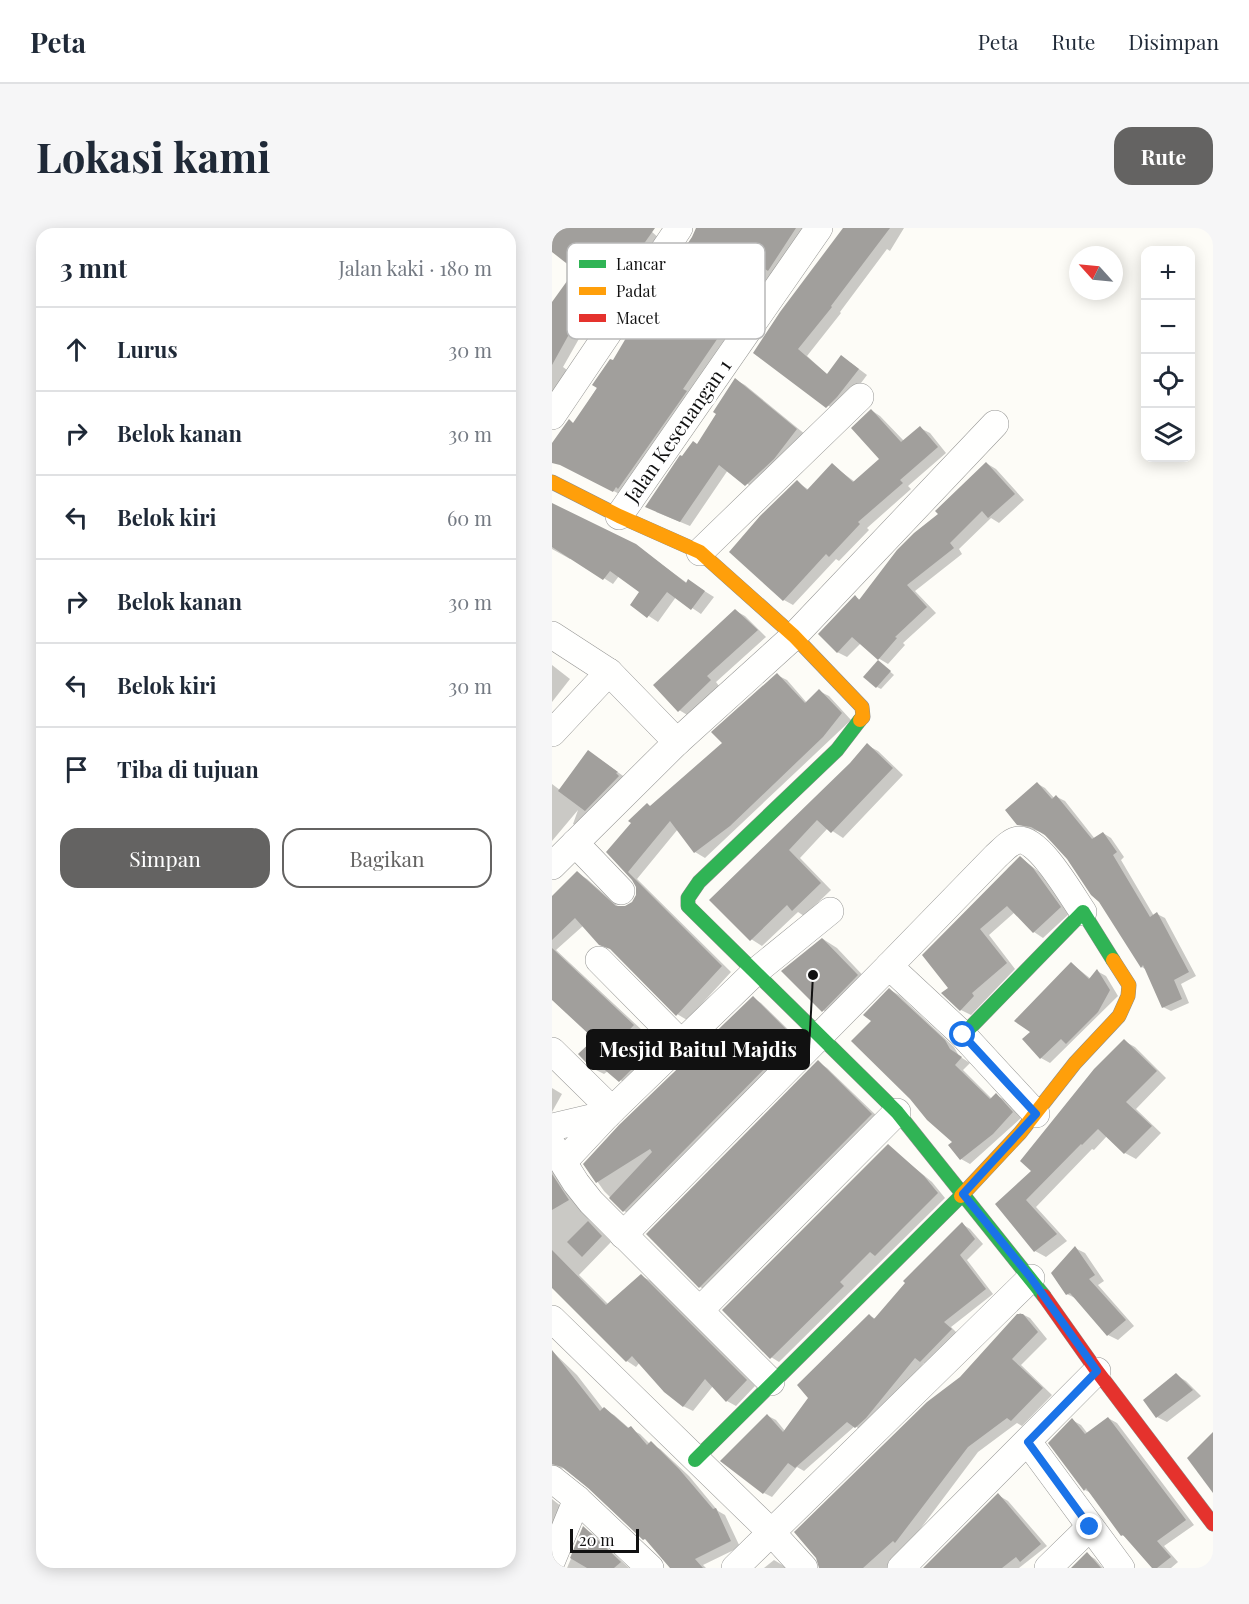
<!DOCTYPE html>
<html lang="id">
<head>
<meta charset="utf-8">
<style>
	:root { --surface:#fff; --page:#f6f6f7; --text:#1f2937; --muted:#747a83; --line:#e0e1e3; --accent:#646362 }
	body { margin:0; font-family:"Playfair Display",serif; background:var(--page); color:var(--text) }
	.controls { position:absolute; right:18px; top:18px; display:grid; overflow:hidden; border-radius:12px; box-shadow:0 3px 15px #0003 }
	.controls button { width:54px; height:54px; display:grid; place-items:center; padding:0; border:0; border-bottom:2px solid var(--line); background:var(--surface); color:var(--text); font:30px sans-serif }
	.compass { position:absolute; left:517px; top:18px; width:54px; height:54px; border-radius:50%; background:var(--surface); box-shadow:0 3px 15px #0003; rotate:297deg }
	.scale { position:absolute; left:18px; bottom:15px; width:69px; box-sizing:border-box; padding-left:6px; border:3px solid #111; border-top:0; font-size:16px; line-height:21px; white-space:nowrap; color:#111; -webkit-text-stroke:4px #fff; paint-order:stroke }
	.stop { position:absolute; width:18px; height:18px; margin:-14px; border:4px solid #1a73e8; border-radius:50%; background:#fff }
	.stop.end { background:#1a73e8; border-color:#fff; box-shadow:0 2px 6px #0008 }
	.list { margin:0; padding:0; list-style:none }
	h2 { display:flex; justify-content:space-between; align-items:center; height:78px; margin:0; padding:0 24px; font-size:26px }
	h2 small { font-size:20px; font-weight:400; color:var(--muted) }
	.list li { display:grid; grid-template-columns:39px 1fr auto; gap:18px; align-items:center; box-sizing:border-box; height:84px; padding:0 24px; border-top:2px solid var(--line) }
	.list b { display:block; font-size:22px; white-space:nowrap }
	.list em { font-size:20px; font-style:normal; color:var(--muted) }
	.actions { display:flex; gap:12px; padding:18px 24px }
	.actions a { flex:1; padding:14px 0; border:2px solid var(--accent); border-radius:18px; text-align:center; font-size:21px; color:var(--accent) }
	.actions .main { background:var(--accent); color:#fff }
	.icon { flex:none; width:33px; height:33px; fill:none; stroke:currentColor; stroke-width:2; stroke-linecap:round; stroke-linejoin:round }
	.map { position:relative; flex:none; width:661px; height:1340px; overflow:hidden; border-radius:18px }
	header { display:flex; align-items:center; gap:36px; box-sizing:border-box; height:84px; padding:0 30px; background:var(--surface); border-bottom:2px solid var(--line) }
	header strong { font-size:28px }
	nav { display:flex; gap:33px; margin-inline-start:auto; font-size:21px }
	.intro { display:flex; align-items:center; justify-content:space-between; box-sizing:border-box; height:144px; padding:0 36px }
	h1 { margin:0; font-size:42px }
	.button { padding:15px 27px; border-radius:18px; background:var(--accent); color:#fff; font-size:21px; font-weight:700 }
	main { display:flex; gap:36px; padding:0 36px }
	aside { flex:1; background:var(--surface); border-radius:18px; box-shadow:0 3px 15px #0003 }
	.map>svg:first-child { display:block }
</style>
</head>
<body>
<header>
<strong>Peta</strong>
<nav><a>Peta</a><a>Rute</a><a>Disimpan</a></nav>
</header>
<div class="intro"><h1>Lokasi kami</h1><a class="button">Rute</a></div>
<main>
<aside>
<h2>3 mnt<small>Jalan kaki · 180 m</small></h2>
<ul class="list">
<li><svg class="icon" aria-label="ahead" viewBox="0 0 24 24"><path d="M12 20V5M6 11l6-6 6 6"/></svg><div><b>Lurus</b></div><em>30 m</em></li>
<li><svg class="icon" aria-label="right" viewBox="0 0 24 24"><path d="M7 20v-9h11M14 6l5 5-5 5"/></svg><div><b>Belok kanan</b></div><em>30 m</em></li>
<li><svg class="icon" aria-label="left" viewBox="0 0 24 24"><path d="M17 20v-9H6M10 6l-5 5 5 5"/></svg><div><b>Belok kiri</b></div><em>60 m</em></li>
<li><svg class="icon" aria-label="right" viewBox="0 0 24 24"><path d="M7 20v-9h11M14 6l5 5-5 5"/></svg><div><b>Belok kanan</b></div><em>30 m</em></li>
<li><svg class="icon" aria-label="left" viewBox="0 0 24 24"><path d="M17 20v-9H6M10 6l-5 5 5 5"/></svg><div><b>Belok kiri</b></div><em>30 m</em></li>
<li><svg class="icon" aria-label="arrive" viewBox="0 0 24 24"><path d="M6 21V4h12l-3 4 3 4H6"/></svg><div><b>Tiba di tujuan</b></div></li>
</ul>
<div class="actions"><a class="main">Simpan</a><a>Bagikan</a></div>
</aside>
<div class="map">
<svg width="661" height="1340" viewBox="0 0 661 1340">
	<rect width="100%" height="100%" fill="#fdfcf7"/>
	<!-- shadow -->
	<g fill="#0003">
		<polygon points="9,0 101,0 99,3 108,11 51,92 41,86 11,139 19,145 0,171 0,75 25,41 0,22 0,11"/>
		<polygon points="146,0 257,0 71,268 0,230 0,218 22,196"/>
		<polygon points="298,0 352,0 338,23 335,21 288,84 289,85 255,128 276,147 299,135 315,147 294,175 285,184 203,124"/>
		<polygon points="184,152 193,157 254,207 204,262 176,242 138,298 104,284 131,230 146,218"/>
		<polygon points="319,182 328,188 352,213 368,200 378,205 394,225 356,258 359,261 315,300 317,302 287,333 284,331 241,377 232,372 245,254 257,262 280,237 303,254 329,231"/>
		<polygon points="434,235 444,241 472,272 447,295 439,290 407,321 410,326 363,363 384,385 351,415 353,417 336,436 326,430 309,415 295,429 285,424 303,369 309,372"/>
		<polygon points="0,277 83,317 135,355 146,359 162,369 149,386 124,369 106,394 80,377 89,364 67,348 61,356 19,329 18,331 0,321"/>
		<polygon points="184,383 193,388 214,409 164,454 167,458 137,488 127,482"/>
		<polygon points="326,433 342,447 329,461 325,459"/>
		<polygon points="0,437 18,451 0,474"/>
		<polygon points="225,447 235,452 255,475 267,463 277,468 299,492 153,630 143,624 126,601 85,651 179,744 135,792 125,786 63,723 48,716 32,697 4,722 91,803 70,825 92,844 77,858 56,843 52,846 42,841 44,811 0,770 0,672 25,645 35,651 67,679 74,680 81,675 86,667 86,658 56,624 99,579 172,515"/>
		<polygon points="315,517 326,523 351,547 291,610 276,600 248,630 279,662 252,688 246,684 210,718 199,711 159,672 299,536"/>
		<polygon points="46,530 74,550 30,601 21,596 26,582 0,613 0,556 8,562"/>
		<polygon points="486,556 493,560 503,571 505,569 513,573 543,611 551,605 559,610 572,629 569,632 602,688 605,686 613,690 644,748 629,756 637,775 619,783 611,779 596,743 590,739 548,673 506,618 489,604 475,600 466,595"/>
		<polygon points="469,630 491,647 518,685 491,710 482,704 463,684 437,707 463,741 419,787 409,782 398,761 456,640"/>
		<polygon points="271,711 285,720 319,756 285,791 271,782"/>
		<polygon points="520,736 539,751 545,743 554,748 566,768 498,835 489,830 472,811 480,804"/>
		<polygon points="338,762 347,767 402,819 407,828 418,835 411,842 440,871 444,867 453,872 469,890 418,936 409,931 398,917 402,914 321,793"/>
		<polygon points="201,770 209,775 250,815 80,987 72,983 52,963 33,936"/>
		<polygon points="572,813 583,819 614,850 584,881 609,905 584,931 573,925 555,908 542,922 540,921 484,979 515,1013 494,1029 483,1023 445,976 481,943"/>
		<polygon points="266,834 275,840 329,892 158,1064 148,1059 96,1006"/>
		<polygon points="0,860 10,866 0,884"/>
		<polygon points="336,918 380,954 393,970 227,1134 219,1129"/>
		<polygon points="0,938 21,972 37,992 59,1014 27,1047 57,1077 89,1048 99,1053 203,1158 184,1178 175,1173 161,1158 141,1183 131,1178 88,1134 84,1139 75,1133 0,1057"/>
		<polygon points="410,996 418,1001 431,1016 415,1032 441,1066 399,1099 407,1107 377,1138 372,1135 335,1181 312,1204 303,1198 252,1243 245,1239 220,1269 212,1265 216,1188 224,1192 233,1203 318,1088 324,1091"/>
		<polygon points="523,1020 533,1025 552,1053 546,1057 582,1098 566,1112 556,1107 525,1071 515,1066"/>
		<polygon points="468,1085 478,1090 495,1111 469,1137 500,1167 470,1198 465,1195 426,1224 339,1340 277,1340 409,1150"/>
		<polygon points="0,1123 25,1147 52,1182 62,1187 78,1201 88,1206 98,1216 108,1221 137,1248 166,1283 173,1287 188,1319 151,1337 154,1340 120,1340 97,1314 36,1258 14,1240 5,1241 0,1244"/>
		<polygon points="624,1147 634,1153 649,1168 615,1194 605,1189"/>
		<polygon points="556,1190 565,1195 642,1297 612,1318 626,1334 619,1340 602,1340 577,1311 570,1307 541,1266 533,1262 520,1192 529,1197 536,1206"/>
		<polygon points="446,1267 456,1273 495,1318 467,1340 373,1340"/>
		<polygon points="0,1271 15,1283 0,1320"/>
		<polygon points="32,1300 41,1306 77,1340 15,1340"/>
		<polygon points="535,1326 543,1331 551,1340 521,1340"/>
		<polygon points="222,1332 232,1338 234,1340 212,1340"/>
	</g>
	<!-- building -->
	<g fill="#a19f9c">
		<polygon points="6,0 103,0 41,88 31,81 0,137 0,74 23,42 0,24 0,8"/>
		<polygon points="144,0 244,0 216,43 213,41 131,161 135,163 66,261 64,259 61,264 8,237 0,235 0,215 17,191 21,195 45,160 40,157 58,131 61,132 87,88 140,9"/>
		<polygon points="291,0 338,0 279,78 280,79 246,121 275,146 289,127 307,141 285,169 274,180 201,125 228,84"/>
		<polygon points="183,150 245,201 222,231 193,258 167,237 128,294 93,279 128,227 130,228 141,213 145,216 164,186 161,184"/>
		<polygon points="319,181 349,214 368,198 386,219 348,252 351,255 306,294 308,296 277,329 274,326 231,373 177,324 208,288 245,252 255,262 280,235 301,254 327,231 299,200"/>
		<polygon points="434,234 463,266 436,290 430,283 398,315 402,320 355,357 375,379 343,409 345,410 326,432 300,409 285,425 266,406 303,367 307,372 345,322 362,305 386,286 383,283"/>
		<polygon points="0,275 84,316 134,355 136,351 153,363 139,382 115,364 95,390 78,377 87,364 58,343 51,352 0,319"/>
		<polygon points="183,381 206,402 155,448 159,452 126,484 101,457"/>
		<polygon points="326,432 339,443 324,460 311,449"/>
		<polygon points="225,445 253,475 267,461 290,485 271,509 178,598 142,625 118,593 76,644 170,738 124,788 58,721 47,717 23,690 0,712 0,668 25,643 64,678 73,678 80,674 84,667 84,659 80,652 54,624 79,595 76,593 95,575 98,578 170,515 159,504"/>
		<polygon points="315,515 341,540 279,605 265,592 237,622 269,655 240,683 235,677 198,713 157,672 298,535"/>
		<polygon points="36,522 66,544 64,545 67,548 33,583 6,563"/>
		<polygon points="485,554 500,571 504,567 540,611 551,604 565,624 561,627 598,689 605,684 637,744 622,752 630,771 610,780 591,737 589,740 547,674 539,667 515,631 493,607 479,599 465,597 453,582"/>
		<polygon points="468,628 481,640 509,679 481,705 455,678 428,701 455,735 420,765 422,768 408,783 389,765 396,760 370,727"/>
		<polygon points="270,710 306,747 270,784 229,743"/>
		<polygon points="0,720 82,797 61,819 83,838 67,854 47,837 41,842 26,826 42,811 0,772"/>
		<polygon points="519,734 537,751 545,741 558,762 557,764 546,784 514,816 509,811 488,831 470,811 478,804 462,793"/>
		<polygon points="337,760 393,812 398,821 410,829 403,837 438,871 444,865 461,884 441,906 408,932 396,917 400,914 375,892 358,871 299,813 319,793 311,787"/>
		<polygon points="201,768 243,810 71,984 57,970 100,924 98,921 44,955 31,936 67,897"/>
		<polygon points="572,811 605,843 574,874 600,898 572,926 546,901 530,917 529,916 474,972 505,1006 482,1024 443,976 479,943 468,933 542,841"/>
		<polygon points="266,832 320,886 147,1060 94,1006"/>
		<polygon points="336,916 372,948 386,965 323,1028 318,1024 288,1054 292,1058 218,1131 170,1082"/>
		<polygon points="0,946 17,972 0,982"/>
		<polygon points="36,993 50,1008 30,1029 15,1014"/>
		<polygon points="410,994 423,1011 408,1027 434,1061 392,1094 400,1101 368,1134 363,1130 314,1190 303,1200 295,1194 243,1240 236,1235 211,1266 168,1233 215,1186 231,1204 256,1170 245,1157 317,1086 322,1091 353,1055 351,1053"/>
		<polygon points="523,1018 543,1047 537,1051 574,1092 555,1108 518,1065 514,1067 499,1045"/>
		<polygon points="0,1022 54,1077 89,1046 195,1152 174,1174 153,1151 131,1179 112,1164 80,1128 74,1134 0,1060"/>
		<polygon points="465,1086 471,1086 486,1104 460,1131 491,1160 459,1193 455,1190 416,1219 343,1315 341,1313 311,1340 267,1340 264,1330 242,1304 375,1174 408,1149"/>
		<polygon points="0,1122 48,1183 52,1179 76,1200 79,1198 95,1217 99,1213 127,1241 161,1281 164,1280 179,1313 143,1331 151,1340 118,1340 93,1311 91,1312 36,1260 10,1239 0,1236"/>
		<polygon points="624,1145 641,1162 604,1190 591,1172"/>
		<polygon points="556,1189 634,1292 605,1313 619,1329 605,1340 600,1340 571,1307 569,1308 534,1260 532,1263 496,1215 520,1190 533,1206"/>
		<polygon points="661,1204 661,1265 635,1230"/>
		<polygon points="446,1265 489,1316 468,1334 464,1329 450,1340 371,1340"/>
		<polygon points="31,1298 69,1334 62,1340 35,1340 18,1330"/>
		<polygon points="535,1324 549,1340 519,1340"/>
	</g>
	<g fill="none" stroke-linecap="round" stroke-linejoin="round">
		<defs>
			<g id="street">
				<polyline points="0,188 127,0"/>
				<polyline points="67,288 267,0"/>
				<polyline points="148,324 308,169"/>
				<polyline points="0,407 57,444 125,514"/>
				<polyline points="0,505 57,444"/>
				<polyline points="23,615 69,663"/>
				<polyline points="0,638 125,514 242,408 443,196"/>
				<polyline points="47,732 129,815"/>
				<path d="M 337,738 L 444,628 C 451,622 458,613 467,612 C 487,610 520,668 531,684"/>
				<polyline points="0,823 60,882"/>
				<polyline points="0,899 56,886"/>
				<polyline points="0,917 24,955 39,974 219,1154"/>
				<polyline points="12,933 56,886 203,744 278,683"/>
				<polyline points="71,1007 337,738 411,807 484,886"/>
				<polyline points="148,1082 345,884"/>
				<polyline points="0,1091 220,1305 252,1340"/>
				<polyline points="476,1214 569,1340"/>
				<polyline points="0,1251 25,1271 98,1340"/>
				<polyline points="0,1332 25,1271"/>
				<polyline points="183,1340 479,1050"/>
				<polyline points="349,1340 545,1143"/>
				<polyline points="496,1340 538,1299"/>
			</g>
			<g id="fast">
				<polyline points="308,492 285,522 147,654 136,670 136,678 345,884 492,1068"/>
				<polyline points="411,807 531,684 561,732"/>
				<polyline points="143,1232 409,968"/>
			</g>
			<g id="slow">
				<polyline points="0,254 67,288 148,324 242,408 310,479 311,489 308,492"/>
				<polyline points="409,968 468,905 523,835 567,788 576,768 577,757 561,732"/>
			</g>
			<polyline id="jam" points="492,1068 545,1143 661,1296"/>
		</defs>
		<!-- street casing -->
		<use href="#street" stroke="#979795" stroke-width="28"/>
		<!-- fast casing -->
		<use href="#fast" stroke="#8e8d8b" stroke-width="15"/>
		<!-- slow casing -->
		<use href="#slow" stroke="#8e8d8b" stroke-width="15"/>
		<!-- jam casing -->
		<use href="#jam" stroke="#8e8d8b" stroke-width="15"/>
		<!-- street -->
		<use href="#street" stroke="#fffffe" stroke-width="27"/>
		<!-- fast -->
		<use href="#fast" stroke="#30b455" stroke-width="14"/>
		<!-- slow -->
		<use href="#slow" stroke="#ff9f0a" stroke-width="14"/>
		<!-- jam -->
		<use href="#jam" stroke="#e5322d" stroke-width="14"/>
	</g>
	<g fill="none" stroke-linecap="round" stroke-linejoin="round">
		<!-- route -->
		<polyline stroke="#1a73e8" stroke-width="8" points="411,807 484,886 411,966 479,1050 545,1143 476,1214 538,1299"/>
	</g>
	<g text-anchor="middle" stroke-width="6" stroke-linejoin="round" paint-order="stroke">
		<!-- street labels -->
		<g font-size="20" fill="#111" stroke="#fff">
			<text transform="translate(126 203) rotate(-55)" y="7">Jalan Kesenangan 1</text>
		</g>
	</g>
	<!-- legend -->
	<rect x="15" y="15" width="198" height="96" rx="9" fill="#fff" stroke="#b8b8b8" stroke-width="1.5"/>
	<rect x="27" y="32" width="27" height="8" fill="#30b455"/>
	<rect x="27" y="59" width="27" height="8" fill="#ff9f0a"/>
	<rect x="27" y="86" width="27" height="8" fill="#e5322d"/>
	<g font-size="16" fill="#111">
		<text x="64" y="42">Lancar</text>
		<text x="64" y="69">Padat</text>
		<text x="64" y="96">Macet</text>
	</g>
	<!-- callouts -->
	<path fill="none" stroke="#111" stroke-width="2" d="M261 747L257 821"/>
	<circle fill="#111" stroke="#fff" stroke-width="2" cx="261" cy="747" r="6"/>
	<rect fill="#111" stroke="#111" stroke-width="2" x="35" y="802" width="222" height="39" rx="6"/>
	<g font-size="21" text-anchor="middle" font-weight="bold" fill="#fff">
		<text x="146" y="829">Mesjid Baitul Majdis</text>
	</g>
</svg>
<div class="controls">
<button>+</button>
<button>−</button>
<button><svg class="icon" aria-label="locate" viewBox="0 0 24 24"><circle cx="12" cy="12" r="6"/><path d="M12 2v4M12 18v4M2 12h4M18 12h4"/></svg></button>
<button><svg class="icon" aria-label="layers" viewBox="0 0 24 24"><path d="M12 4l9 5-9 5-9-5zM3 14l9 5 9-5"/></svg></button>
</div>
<svg class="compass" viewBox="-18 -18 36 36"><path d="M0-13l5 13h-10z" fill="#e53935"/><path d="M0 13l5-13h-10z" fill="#747a83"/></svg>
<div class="scale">20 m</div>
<div class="stop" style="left:411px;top:807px"></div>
<div class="stop end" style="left:538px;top:1299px"></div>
</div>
</main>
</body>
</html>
